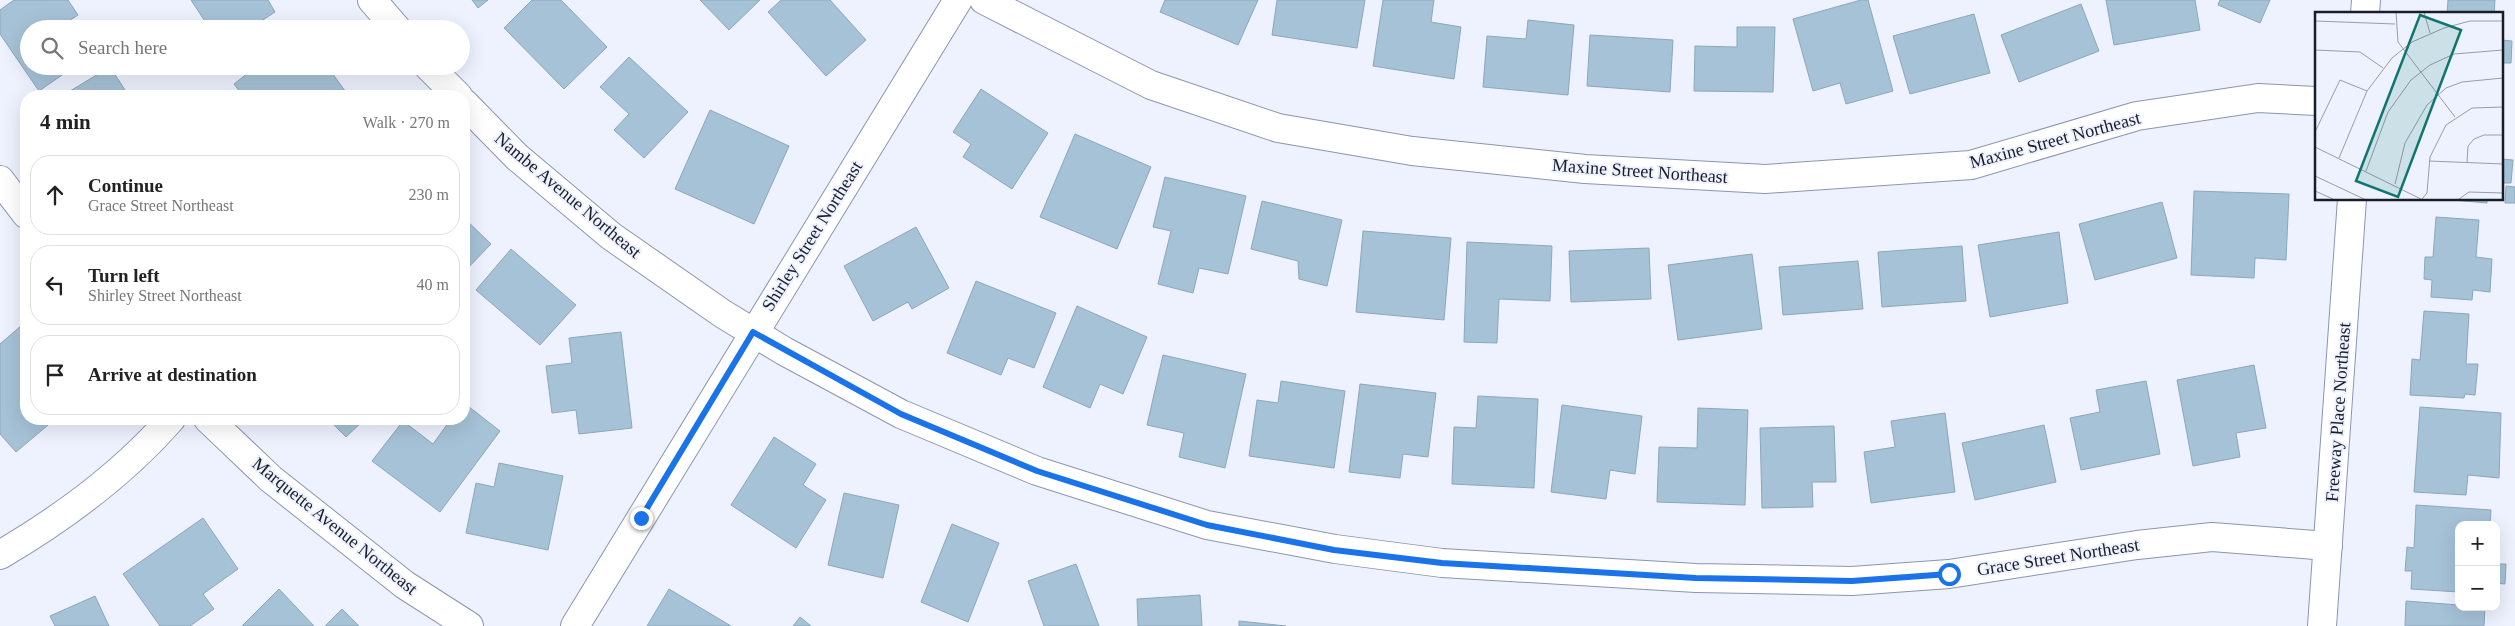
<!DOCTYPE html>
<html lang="en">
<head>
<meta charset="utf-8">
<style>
	:root { --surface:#fff; --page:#f6f6f6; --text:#222; --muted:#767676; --line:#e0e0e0 }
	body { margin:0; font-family:Georgia,serif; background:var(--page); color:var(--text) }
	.controls { position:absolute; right:15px; bottom:15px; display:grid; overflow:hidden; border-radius:10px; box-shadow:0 5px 20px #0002 }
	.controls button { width:45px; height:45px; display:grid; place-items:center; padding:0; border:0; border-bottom:1px solid var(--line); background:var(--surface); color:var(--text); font:25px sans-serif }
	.stop { position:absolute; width:15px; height:15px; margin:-11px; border:4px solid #1a73e8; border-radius:50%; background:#fff }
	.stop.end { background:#1a73e8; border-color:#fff; box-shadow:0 1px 5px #0008 }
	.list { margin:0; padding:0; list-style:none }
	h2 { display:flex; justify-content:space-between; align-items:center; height:65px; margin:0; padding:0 20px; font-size:21px }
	h2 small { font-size:16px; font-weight:400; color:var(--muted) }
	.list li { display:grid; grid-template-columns:32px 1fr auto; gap:15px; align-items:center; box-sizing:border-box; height:80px; margin:0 10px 10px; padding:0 10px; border:1px solid var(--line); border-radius:20px }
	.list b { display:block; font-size:19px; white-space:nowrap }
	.list p { margin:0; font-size:16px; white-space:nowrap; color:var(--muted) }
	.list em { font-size:16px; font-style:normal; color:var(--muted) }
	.icon { flex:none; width:28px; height:28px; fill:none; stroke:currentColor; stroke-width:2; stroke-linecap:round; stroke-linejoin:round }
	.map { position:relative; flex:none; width:2515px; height:626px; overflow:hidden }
	.search { position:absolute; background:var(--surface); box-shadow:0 5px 20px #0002; left:20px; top:20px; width:450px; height:55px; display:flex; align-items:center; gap:12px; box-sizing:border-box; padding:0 18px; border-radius:28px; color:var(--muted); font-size:19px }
	.panel { position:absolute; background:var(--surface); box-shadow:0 5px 20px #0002; left:20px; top:90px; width:450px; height:335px; border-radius:20px }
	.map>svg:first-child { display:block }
</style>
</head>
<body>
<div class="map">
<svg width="2515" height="626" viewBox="0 0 2515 626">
	<rect width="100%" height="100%" fill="#eef2fe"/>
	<!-- building -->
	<g fill="#a6c2d7" stroke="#8ba7ba">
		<polygon points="14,0 68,0 78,15 63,25 65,29 29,29 29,66 75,66 39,91 0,34 0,10"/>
		<polygon points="191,0 268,0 275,12 249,29 210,29"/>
		<polygon points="472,0 488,0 478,8"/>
		<polygon points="532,0 561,0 607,47 564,89 504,28"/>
		<polygon points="700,0 760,0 729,30"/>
		<polygon points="781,0 830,0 866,40 826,76 768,12"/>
		<polygon points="1165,0 1258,0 1238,45 1160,12"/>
		<polygon points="1277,0 1365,0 1357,48 1272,35"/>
		<polygon points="1383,0 1434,0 1431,22 1461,27 1454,79 1373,66"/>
		<polygon points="1861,0 1868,0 1893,91 1846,104 1840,83 1813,91 1793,19"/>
		<polygon points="2106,0 2195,0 2200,30 2114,45"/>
		<polygon points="2220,0 2270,0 2260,23 2218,5"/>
		<polygon points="2448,0 2495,0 2494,14 2447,14"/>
		<polygon points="2081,4 2099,51 2019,82 2001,35"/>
		<polygon points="1974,14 1990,73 1910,94 1893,36"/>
		<polygon points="1528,20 1574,25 1568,95 1483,87 1487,36 1526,39"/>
		<polygon points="1737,27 1775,27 1773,92 1694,91 1695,46 1737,47"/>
		<polygon points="1590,35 1673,40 1670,92 1587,86"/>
		<polygon points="2501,40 2512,41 2511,63 2501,63"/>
		<polygon points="629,57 688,112 644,158 614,130 629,114 600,87"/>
		<polygon points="257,66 285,66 288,70 292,66 327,66 348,95 243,96 234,84"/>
		<polygon points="110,67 129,96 66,96 65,94"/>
		<polygon points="981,89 1048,133 1012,189 963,157 971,144 953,132"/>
		<polygon points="710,110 789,146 754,224 675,189"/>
		<polygon points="1075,134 1151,167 1117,249 1040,217"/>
		<polygon points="2501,159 2513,160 2511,183 2501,183"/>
		<polygon points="1165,177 1246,196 1228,274 1199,268 1193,293 1158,284 1171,231 1153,227"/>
		<polygon points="2506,186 2515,187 2515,203 2505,203"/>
		<polygon points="2194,191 2289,194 2286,260 2255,258 2254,278 2191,275"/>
		<polygon points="2441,199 2487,199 2487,203"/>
		<polygon points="1262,201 1342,220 1327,286 1299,279 1298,261 1251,249"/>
		<polygon points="2162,202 2177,258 2095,280 2079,224"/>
		<polygon points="2436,217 2479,220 2476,257 2492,259 2490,292 2473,290 2472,300 2431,297 2432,280 2424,279 2425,257 2433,257"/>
		<polygon points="464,218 491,244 464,272"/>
		<polygon points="916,227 949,288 912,309 908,302 873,321 844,266"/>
		<polygon points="1363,231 1451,238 1444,320 1356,312"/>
		<polygon points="2059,232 2068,303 1990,317 1978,245"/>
		<polygon points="1467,242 1552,246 1550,301 1499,299 1497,343 1464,342"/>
		<polygon points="1962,246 1966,301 1882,307 1878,252"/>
		<polygon points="1649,248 1651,299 1571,302 1569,251"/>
		<polygon points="511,249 576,305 540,345 476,290"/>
		<polygon points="1752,254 1762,329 1678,340 1668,265"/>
		<polygon points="1858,261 1863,309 1783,315 1779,267"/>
		<polygon points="976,281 1056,313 1034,368 1008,358 1001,375 947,353"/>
		<polygon points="1077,306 1147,337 1123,394 1100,384 1090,408 1043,387"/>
		<polygon points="2424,311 2469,314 2466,364 2478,364 2475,395 2465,394 2464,398 2410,395 2412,359 2420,360"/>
		<polygon points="22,325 26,330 26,419 42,419 48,425 16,452 0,434 0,344"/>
		<polygon points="621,332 632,428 579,434 576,410 552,413 546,366 572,363 569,338"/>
		<polygon points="1163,355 1246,374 1225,468 1179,457 1184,433 1147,425"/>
		<polygon points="2254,365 2266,428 2236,433 2240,457 2193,466 2177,380"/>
		<polygon points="1281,381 1345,391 1334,468 1249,456 1257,400 1278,403"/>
		<polygon points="2146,381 2160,454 2081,470 2070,418 2100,412 2096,390"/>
		<polygon points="1360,384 1436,393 1428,457 1403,454 1400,478 1349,472"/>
		<polygon points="1478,396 1538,399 1534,488 1452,484 1454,427 1476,428"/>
		<polygon points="464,403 500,431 440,512 372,461 403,421 433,444 451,419 464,419"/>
		<polygon points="1562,405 1642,416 1635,474 1610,470 1606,499 1551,492"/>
		<polygon points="2420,407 2501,413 2499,478 2468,475 2466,495 2414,492"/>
		<polygon points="1698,408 1748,410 1745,505 1657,502 1659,447 1697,448"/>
		<polygon points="1945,413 1955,492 1871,503 1864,452 1895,447 1891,421"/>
		<polygon points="328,419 365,419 346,437"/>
		<polygon points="2044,425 2056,482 1975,500 1962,443"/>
		<polygon points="1834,426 1836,482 1812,482 1813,507 1762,508 1760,428"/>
		<polygon points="774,437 816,464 803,485 826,500 796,548 731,505"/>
		<polygon points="499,463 563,476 548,550 466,533 476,483 494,487"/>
		<polygon points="844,493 899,505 883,578 828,565"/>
		<polygon points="2416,505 2491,510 2490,525 2459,525 2459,592 2411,589 2412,571 2405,571 2407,547 2414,548"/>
		<polygon points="203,518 238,569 203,594 214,609 190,626 160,626 123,574"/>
		<polygon points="952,524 999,543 968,622 921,602"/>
		<polygon points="1076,564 1099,626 1044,626 1028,581"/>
		<polygon points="2496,564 2506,564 2505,584 2496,583"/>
		<polygon points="279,589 314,626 242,626"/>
		<polygon points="669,589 731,626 647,626"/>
		<polygon points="1200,595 1202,626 1138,626 1137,599"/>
		<polygon points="95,596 109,626 55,626 50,616"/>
		<polygon points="2406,601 2459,605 2459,607 2485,607 2484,626 2405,626"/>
		<polygon points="342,609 359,626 325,626"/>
		<polygon points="800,617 811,626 793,626"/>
		<polygon points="1239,621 1286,626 1239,626"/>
	</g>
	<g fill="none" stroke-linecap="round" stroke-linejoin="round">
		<defs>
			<g id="street">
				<polyline points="372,0 397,29"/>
				<polyline points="984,0 1151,85 1278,128 1412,151 1585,169 1765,179 1971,165 2137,116 2258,98 2316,101"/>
				<polyline points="2365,14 2366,0"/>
				<polyline points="428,66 458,96"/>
				<polyline points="464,103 517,157 611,236 723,314 784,351 901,414 1037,471 1207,525 1335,549 1442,563 1696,578 1852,581 1949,574 2137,545 2212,537 2328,546"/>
				<polyline points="0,180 26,214"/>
				<polyline points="208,419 271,479 405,585 469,626"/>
				<path d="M 0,555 C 63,518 123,474 171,419"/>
				<polyline points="575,626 958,0"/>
				<polyline points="2322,626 2352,199"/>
			</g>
		</defs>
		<!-- street casing -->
		<use href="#street" stroke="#8b95b0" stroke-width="30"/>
		<!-- street -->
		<use href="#street" stroke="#fff" stroke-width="28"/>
	</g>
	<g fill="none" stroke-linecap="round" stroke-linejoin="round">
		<!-- route -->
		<polyline stroke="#1a73e8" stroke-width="6" points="641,518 753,332 901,414 1037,471 1207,525 1334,550 1442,563 1696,578 1852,581 1949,574"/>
	</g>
	<g text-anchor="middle" stroke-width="4" stroke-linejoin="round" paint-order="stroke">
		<!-- street labels -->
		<g font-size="18" fill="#191d28" stroke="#eef2fe">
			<text transform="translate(2055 140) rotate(-15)" y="6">Maxine Street Northeast</text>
			<text transform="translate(1640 171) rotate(4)" y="6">Maxine Street Northeast</text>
			<text transform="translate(568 195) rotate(40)" y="6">Nambe Avenue Northeast</text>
			<text transform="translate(812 236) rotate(-58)" y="6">Shirley Street Northeast</text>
			<text transform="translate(2338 412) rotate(-86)" y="6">Freeway Place Northeast</text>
			<text transform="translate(335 526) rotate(39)" y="6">Marquette Avenue Northeast</text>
			<text transform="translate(2058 557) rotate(-9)" y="6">Grace Street Northeast</text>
		</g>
	</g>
	<!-- overview -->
	<g transform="translate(2315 12)">
		<rect width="188" height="188" fill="#eef2fe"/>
		<path fill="none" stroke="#999da8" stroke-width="1" d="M 81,0 L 83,30 L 140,105M 109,0 L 115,21M 0,9 L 80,12M 0,38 L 45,40 L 68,56M 0,120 L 25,68 L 52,79M 0,135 L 106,187M 24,146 L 52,79 L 77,46 L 97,30 L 129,16 L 155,9 L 188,9M 114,149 L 188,152M 152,151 L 153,134 L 159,127 L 169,123 L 188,123M 51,159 L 73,100 L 96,68 L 115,53 L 139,42 L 188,38M 0,164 L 49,187M 80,172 L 90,131 L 112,93 L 131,76 L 147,70 L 188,66M 0,179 L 18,187M 107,187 L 112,181 L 115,145 L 131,113 L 157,96 L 188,95M 144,187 L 154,180 L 188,181"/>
		<path fill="#0f766e" fill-opacity="0.15" stroke="#0f766e" stroke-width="2.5" d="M 105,3 L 146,18 L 83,185 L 41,169 Z"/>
		<rect width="188" height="188" fill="none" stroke="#191d28" stroke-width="2.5"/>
	</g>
</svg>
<div class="controls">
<button>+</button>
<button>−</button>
</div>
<div class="stop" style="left:1949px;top:574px"></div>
<div class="stop end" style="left:641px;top:518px"></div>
<div class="search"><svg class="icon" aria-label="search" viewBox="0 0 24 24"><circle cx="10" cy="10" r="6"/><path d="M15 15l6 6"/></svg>Search here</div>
<section class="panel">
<h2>4 min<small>Walk · 270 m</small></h2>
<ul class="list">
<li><svg class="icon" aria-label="ahead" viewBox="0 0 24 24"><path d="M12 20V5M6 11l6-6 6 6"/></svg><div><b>Continue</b><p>Grace Street Northeast</p></div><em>230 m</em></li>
<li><svg class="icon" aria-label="left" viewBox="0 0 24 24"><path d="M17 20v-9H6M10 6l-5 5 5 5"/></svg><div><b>Turn left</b><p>Shirley Street Northeast</p></div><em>40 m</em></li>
<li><svg class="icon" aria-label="arrive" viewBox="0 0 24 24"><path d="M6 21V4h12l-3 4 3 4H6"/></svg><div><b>Arrive at destination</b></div></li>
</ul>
</section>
</div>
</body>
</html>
